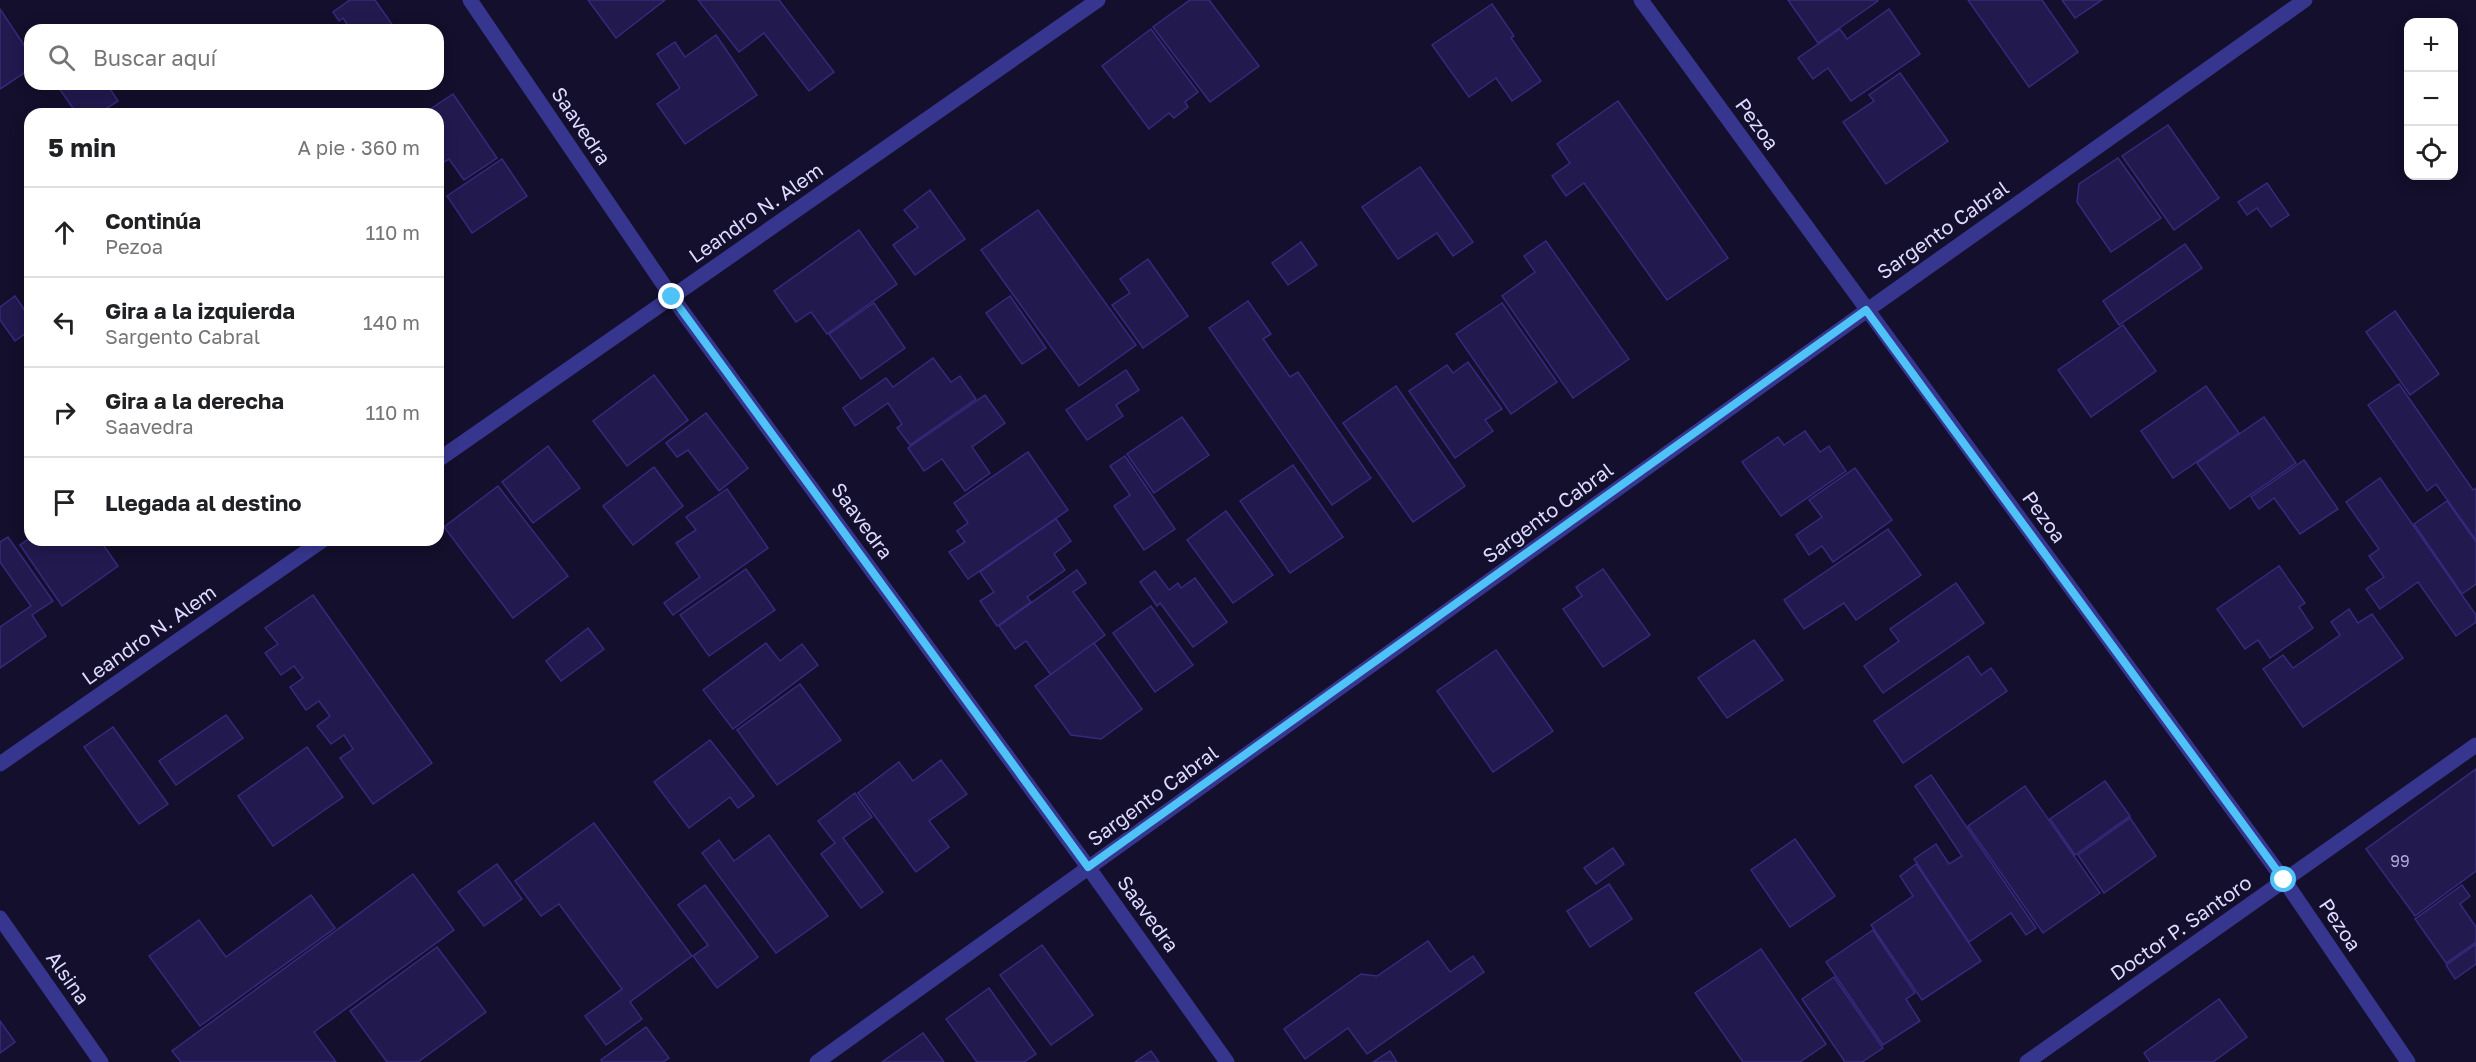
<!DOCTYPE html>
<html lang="es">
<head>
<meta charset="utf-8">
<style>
	:root { --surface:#fff; --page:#f2f2f2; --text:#202124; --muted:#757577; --line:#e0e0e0 }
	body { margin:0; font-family:"Golos Text",sans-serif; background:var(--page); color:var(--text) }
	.controls { position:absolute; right:18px; top:18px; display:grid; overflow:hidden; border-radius:12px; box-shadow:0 3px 15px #0003 }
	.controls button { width:54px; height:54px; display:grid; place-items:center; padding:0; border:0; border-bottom:2px solid var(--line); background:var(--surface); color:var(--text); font:30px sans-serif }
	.stop { position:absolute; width:18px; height:18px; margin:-14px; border:4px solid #4fc3f7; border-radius:50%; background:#fff }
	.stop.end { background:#4fc3f7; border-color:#fff; box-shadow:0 2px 6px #0008 }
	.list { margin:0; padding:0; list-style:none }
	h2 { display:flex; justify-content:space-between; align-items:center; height:78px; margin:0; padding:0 24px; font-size:26px }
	h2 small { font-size:20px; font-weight:400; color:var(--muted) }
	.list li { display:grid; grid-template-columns:39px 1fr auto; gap:18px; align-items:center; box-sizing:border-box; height:90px; padding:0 24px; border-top:2px solid var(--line) }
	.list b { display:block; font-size:22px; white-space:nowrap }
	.list p { margin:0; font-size:20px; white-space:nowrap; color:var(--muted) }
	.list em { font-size:20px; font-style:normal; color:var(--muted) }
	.icon { flex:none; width:33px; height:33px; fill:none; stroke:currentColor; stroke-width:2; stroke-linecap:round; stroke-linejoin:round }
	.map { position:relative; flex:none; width:2476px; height:1062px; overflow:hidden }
	.search { position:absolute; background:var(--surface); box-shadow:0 3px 15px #0003; left:24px; top:24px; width:420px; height:66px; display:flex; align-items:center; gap:15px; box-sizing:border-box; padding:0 21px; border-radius:18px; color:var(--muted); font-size:22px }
	.panel { position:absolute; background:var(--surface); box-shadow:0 3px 15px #0003; left:24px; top:108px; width:420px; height:438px; border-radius:18px }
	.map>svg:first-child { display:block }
</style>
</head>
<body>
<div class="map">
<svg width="2476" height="1062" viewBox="0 0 2476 1062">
	<rect width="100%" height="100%" fill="#130f2c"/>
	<!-- building -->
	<g fill="#22194f" stroke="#37297d" stroke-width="1.5">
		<polygon points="350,0 375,0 396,30 351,30 343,18 339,21 333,12"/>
		<polygon points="588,0 665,0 616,38"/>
		<polygon points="698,0 779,0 834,72 809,91 764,33 739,52"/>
		<polygon points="1190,0 1209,0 1259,66 1210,102 1153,27"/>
		<polygon points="1788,0 1877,0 1878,1 1818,43"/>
		<polygon points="1968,0 2042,0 2078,52 2029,87"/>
		<polygon points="2062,0 2102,0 2075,18"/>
		<polygon points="1492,4 1514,36 1511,38 1541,81 1512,101 1496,78 1469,97 1432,45"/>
		<polygon points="0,9 30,54 30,69 0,89"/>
		<polygon points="1889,9 1920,54 1851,101 1828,68 1813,79 1798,58 1840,29 1847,39"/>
		<polygon points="1151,29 1198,92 1185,102 1188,107 1174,118 1169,113 1149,129 1102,66"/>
		<polygon points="716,35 757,95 685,144 657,104 680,88 657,54 675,42 685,57"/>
		<polygon points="1900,73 1948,141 1886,184 1843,122 1874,101 1869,95"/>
		<polygon points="56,84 107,84 118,101 98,114 77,114"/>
		<polygon points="453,94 497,158 464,180 449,159 438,166 438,114 423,114"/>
		<polygon points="1618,101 1728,258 1667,300 1584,183 1566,196 1552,176 1570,163 1557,144"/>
		<polygon points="2168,125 2219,198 2174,230 2122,156"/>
		<polygon points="2118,158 2161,218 2111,252 2077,202 2079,184"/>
		<polygon points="502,159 527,196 472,233 447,196"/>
		<polygon points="1420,167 1473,242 1453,256 1437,233 1398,259 1362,207"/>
		<polygon points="2267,183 2289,215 2271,227 2257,208 2247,215 2238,202"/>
		<polygon points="930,190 965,239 915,275 893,245 918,227 904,210"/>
		<polygon points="1038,210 1136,345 1079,386 981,250"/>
		<polygon points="859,230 897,284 827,334 811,312 796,322 774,291"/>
		<polygon points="1546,241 1629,359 1573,398 1502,296 1535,272 1524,256"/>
		<polygon points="1301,242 1317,265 1288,285 1272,263"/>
		<polygon points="2185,244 2202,268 2119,325 2103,301"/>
		<polygon points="1148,259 1188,316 1143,348 1112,305 1130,293 1120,279"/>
		<polygon points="15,296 30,318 30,330 15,341 0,320 0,307"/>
		<polygon points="1010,296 1046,348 1022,364 986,313"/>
		<polygon points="1248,301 1271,334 1263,339 1290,377 1298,372 1371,478 1332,505 1209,328"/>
		<polygon points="874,303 905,348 861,379 829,334"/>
		<polygon points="1502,303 1557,382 1511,414 1456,334"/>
		<polygon points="2395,311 2439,374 2410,395 2366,332"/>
		<polygon points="2123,325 2156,371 2091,417 2058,370"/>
		<polygon points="933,358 951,382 960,376 976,399 910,445 897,428 902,424 888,403 855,426 843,408 886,378 893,387"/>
		<polygon points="1468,362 1502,409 1485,420 1493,431 1455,458 1409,391 1447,365 1453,373"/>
		<polygon points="1126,370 1139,390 1116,405 1123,416 1087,440 1066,410"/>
		<polygon points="654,375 688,420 627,466 593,421"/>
		<polygon points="2399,384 2473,490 2476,488 2476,540 2436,484 2427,491 2368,405"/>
		<polygon points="1396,386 1465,486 1413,522 1343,423"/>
		<polygon points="2206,386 2239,433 2173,478 2141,431"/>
		<polygon points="985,395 1005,423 972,447 990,473 965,491 942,459 924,471 908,448"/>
		<polygon points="706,413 748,468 719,491 688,450 677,457 666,443"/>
		<polygon points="1182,417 1209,455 1154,493 1127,454"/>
		<polygon points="2264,417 2296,463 2230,509 2197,463"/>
		<polygon points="1805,431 1820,452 1829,446 1846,471 1781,516 1742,462 1778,437 1784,445"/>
		<polygon points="548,446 580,488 533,523 502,482"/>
		<polygon points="1028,452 1068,510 968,579 949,552 965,542 957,531 968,523 954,503"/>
		<polygon points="1125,456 1175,529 1144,550 1114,506 1130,495 1110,466"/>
		<polygon points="2304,460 2338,509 2300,534 2274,498 2259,509 2251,497"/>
		<polygon points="1293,465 1343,537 1290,573 1240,501"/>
		<polygon points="654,467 683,506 633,545 603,506"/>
		<polygon points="1855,468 1892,520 1833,562 1822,546 1809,555 1796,535 1822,517 1809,500"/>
		<polygon points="2380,478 2476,615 2476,622 2456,636 2418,582 2380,609 2366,589 2384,577 2369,556 2379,549 2346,502"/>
		<polygon points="498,486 568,576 513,618 444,527"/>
		<polygon points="727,489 768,548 673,615 664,603 700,577 676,543 696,530 686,517"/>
		<polygon points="2447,501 2476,542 2476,584 2462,594 2414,524"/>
		<polygon points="1226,511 1273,575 1233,603 1187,540"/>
		<polygon points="1056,519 1071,541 1054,554 1065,570 1027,597 1031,602 997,626 980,601 994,592 980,572"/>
		<polygon points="1888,529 1921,575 1856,620 1844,603 1804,629 1784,600"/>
		<polygon points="8,537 53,601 32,615 46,636 0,668 0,627 31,606 0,562 0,542"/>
		<polygon points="30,538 30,540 100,540 118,566 62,606 20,545"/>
		<polygon points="2279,566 2305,603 2299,607 2313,628 2270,658 2258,640 2245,649 2217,609"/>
		<polygon points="746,569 775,610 709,656 680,615"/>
		<polygon points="1603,569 1650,635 1603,667 1563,609 1582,596 1576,587"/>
		<polygon points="1077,570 1086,583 1073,592 1105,635 1051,675 1026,641 1015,649 999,626"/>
		<polygon points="1155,571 1169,590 1178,583 1181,588 1195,578 1227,622 1193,647 1160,603 1157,606 1140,582"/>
		<polygon points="1956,583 1984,623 1883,693 1864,666 1899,641 1890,629"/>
		<polygon points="313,595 432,763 373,804 340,758 353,749 344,735 331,744 317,726 330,716 319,701 306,710 290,687 303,678 294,666 281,675 265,653 278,644 265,628"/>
		<polygon points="1151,606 1193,665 1155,692 1113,633"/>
		<polygon points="2349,609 2358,623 2372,614 2403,658 2303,727 2263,669 2283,655 2293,668 2340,635 2331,622"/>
		<polygon points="588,628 604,649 561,681 546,661"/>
		<polygon points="1754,640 1783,680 1727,718 1698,678"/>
		<polygon points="766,643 780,661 802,644 818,665 733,729 703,690"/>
		<polygon points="1094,643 1142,709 1101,739 1071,735 1035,686"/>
		<polygon points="1496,650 1553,731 1493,772 1437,691"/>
		<polygon points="1968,656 1981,675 1991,668 2007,691 1903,763 1874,721"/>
		<polygon points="800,684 841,740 777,785 737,730"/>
		<polygon points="226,715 243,738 176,785 159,761"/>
		<polygon points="113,727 168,804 139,824 84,747"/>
		<polygon points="710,740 754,796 738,808 730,797 689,828 654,782"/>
		<polygon points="307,747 343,797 273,846 238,796"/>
		<polygon points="941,760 967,794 929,821 949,847 916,872 858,793 899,762 913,781"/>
		<polygon points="2476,769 2476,871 2415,916 2366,849"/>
		<polygon points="1931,775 2036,928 2026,935 2011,913 1969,942 1914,859 1936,844 1949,864 1962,856 1915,786"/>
		<polygon points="2105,781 2130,816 2075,855 2050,819"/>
		<polygon points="2025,786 2100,893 2043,933 1968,826"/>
		<polygon points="855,793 872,817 843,838 883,892 861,908 821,854 835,843 818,821"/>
		<polygon points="2130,818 2156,856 2104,893 2078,855"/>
		<polygon points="594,823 692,956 630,1002 642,1019 606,1045 585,1016 622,989 559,904 541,916 515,881"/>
		<polygon points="769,835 828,916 776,953 702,853 719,840 734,861"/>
		<polygon points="1795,839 1835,896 1790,927 1751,870"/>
		<polygon points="1613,848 1624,864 1596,884 1584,868"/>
		<polygon points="497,864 522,899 484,926 458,892"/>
		<polygon points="1916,864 1981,961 1922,1000 1871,925 1913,896 1900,876"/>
		<polygon points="413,874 454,930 314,1032 336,1062 181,1062 172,1051"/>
		<polygon points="1609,884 1632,919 1590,947 1567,911"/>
		<polygon points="705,885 758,957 717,988 693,956 708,945 678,905"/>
		<polygon points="2462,885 2470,896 2460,904 2476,927 2476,942 2446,963 2415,919"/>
		<polygon points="311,895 335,928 200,1026 149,956 199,920 226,957"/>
		<polygon points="1873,930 1915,993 1906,999 1920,1021 1883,1045 1826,962"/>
		<polygon points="1428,941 1450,972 1473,956 1484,972 1367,1054 1348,1028 1305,1059 1284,1029 1361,974 1377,976"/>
		<polygon points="2476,944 2476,964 2455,979 2446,965"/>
		<polygon points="1042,945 1093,1015 1051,1045 1000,975"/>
		<polygon points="437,947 486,1012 418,1062 387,1062 350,1011"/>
		<polygon points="1761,949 1826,1044 1800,1062 1743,1062 1695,993"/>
		<polygon points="1834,977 1883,1048 1862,1062 1845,1062 1802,999"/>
		<polygon points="989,988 1036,1054 1024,1062 977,1062 946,1019"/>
		<polygon points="2219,999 2247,1037 2213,1062 2150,1062 2144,1053"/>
		<polygon points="0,1021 15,1042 0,1053"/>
		<polygon points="646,1027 669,1058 663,1062 602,1062 601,1060"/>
		<polygon points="923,1033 944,1062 882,1062"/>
		<polygon points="1151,1051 1159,1062 1135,1062"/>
		<polygon points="1390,1051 1397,1062 1373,1062"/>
	</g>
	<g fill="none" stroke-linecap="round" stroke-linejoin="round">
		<!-- minor -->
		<g stroke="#37368f" stroke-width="15">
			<polyline points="470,0 672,297 1088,867 1227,1062"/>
			<polyline points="1641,0 2284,880 2408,1062"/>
			<polyline points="438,460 1098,0"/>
			<polyline points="0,764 323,540"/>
			<polyline points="0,918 101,1062"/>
			<polyline points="817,1062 1866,311 2305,0"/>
			<polyline points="2027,1062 2476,745"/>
		</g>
	</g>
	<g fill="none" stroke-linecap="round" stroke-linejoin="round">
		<!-- route -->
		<polyline stroke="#4fc3f7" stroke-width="8" points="672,297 1088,867 1866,310 2284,880"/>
	</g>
	<g text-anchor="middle" stroke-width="4.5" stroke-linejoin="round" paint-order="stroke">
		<!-- number labels -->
		<g font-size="16" fill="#aeaad3">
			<text x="2400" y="867">99</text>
		</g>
		<!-- street labels -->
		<g font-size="20" fill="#dddaff" stroke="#130f2c">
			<text transform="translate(1757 124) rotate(54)" y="7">Pezoa</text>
			<text transform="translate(581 126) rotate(56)" y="7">Saavedra</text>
			<text transform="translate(756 213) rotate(-35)" y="7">Leandro N. Alem</text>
			<text transform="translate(1943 230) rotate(-35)" y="7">Sargento Cabral</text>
			<text transform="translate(1548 513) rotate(-36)" y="7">Sargento Cabral</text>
			<text transform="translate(2044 517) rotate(54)" y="7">Pezoa</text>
			<text transform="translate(862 521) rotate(54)" y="7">Saavedra</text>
			<text transform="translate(149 635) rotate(-35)" y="7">Leandro N. Alem</text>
			<text transform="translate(1153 796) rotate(-36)" y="7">Sargento Cabral</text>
			<text transform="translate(1148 914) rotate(54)" y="7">Saavedra</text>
			<text transform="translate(2340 925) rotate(56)" y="7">Pezoa</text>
			<text transform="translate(2181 928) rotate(-35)" y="7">Doctor P. Santoro</text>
			<text transform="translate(68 978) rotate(55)" y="7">Alsina</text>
		</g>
	</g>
</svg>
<div class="controls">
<button>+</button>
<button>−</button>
<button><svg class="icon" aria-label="locate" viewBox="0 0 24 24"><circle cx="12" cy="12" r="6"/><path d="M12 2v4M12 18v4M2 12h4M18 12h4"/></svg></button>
</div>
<div class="stop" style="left:2284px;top:880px"></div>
<div class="stop end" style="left:672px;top:297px"></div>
<div class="search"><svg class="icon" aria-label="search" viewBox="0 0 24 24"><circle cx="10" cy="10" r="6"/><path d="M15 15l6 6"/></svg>Buscar aquí</div>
<section class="panel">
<h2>5 min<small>A pie · 360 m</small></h2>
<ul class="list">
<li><svg class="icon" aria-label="ahead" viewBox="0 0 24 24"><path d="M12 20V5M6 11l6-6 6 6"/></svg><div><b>Continúa</b><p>Pezoa</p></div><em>110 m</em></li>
<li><svg class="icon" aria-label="left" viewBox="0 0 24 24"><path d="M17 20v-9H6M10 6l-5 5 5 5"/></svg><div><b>Gira a la izquierda</b><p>Sargento Cabral</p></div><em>140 m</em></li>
<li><svg class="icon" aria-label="right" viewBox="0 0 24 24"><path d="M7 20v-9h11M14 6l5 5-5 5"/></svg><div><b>Gira a la derecha</b><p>Saavedra</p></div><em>110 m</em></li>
<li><svg class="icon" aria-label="arrive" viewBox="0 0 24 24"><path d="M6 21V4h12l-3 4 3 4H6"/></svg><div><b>Llegada al destino</b></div></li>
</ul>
</section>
</div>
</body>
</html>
